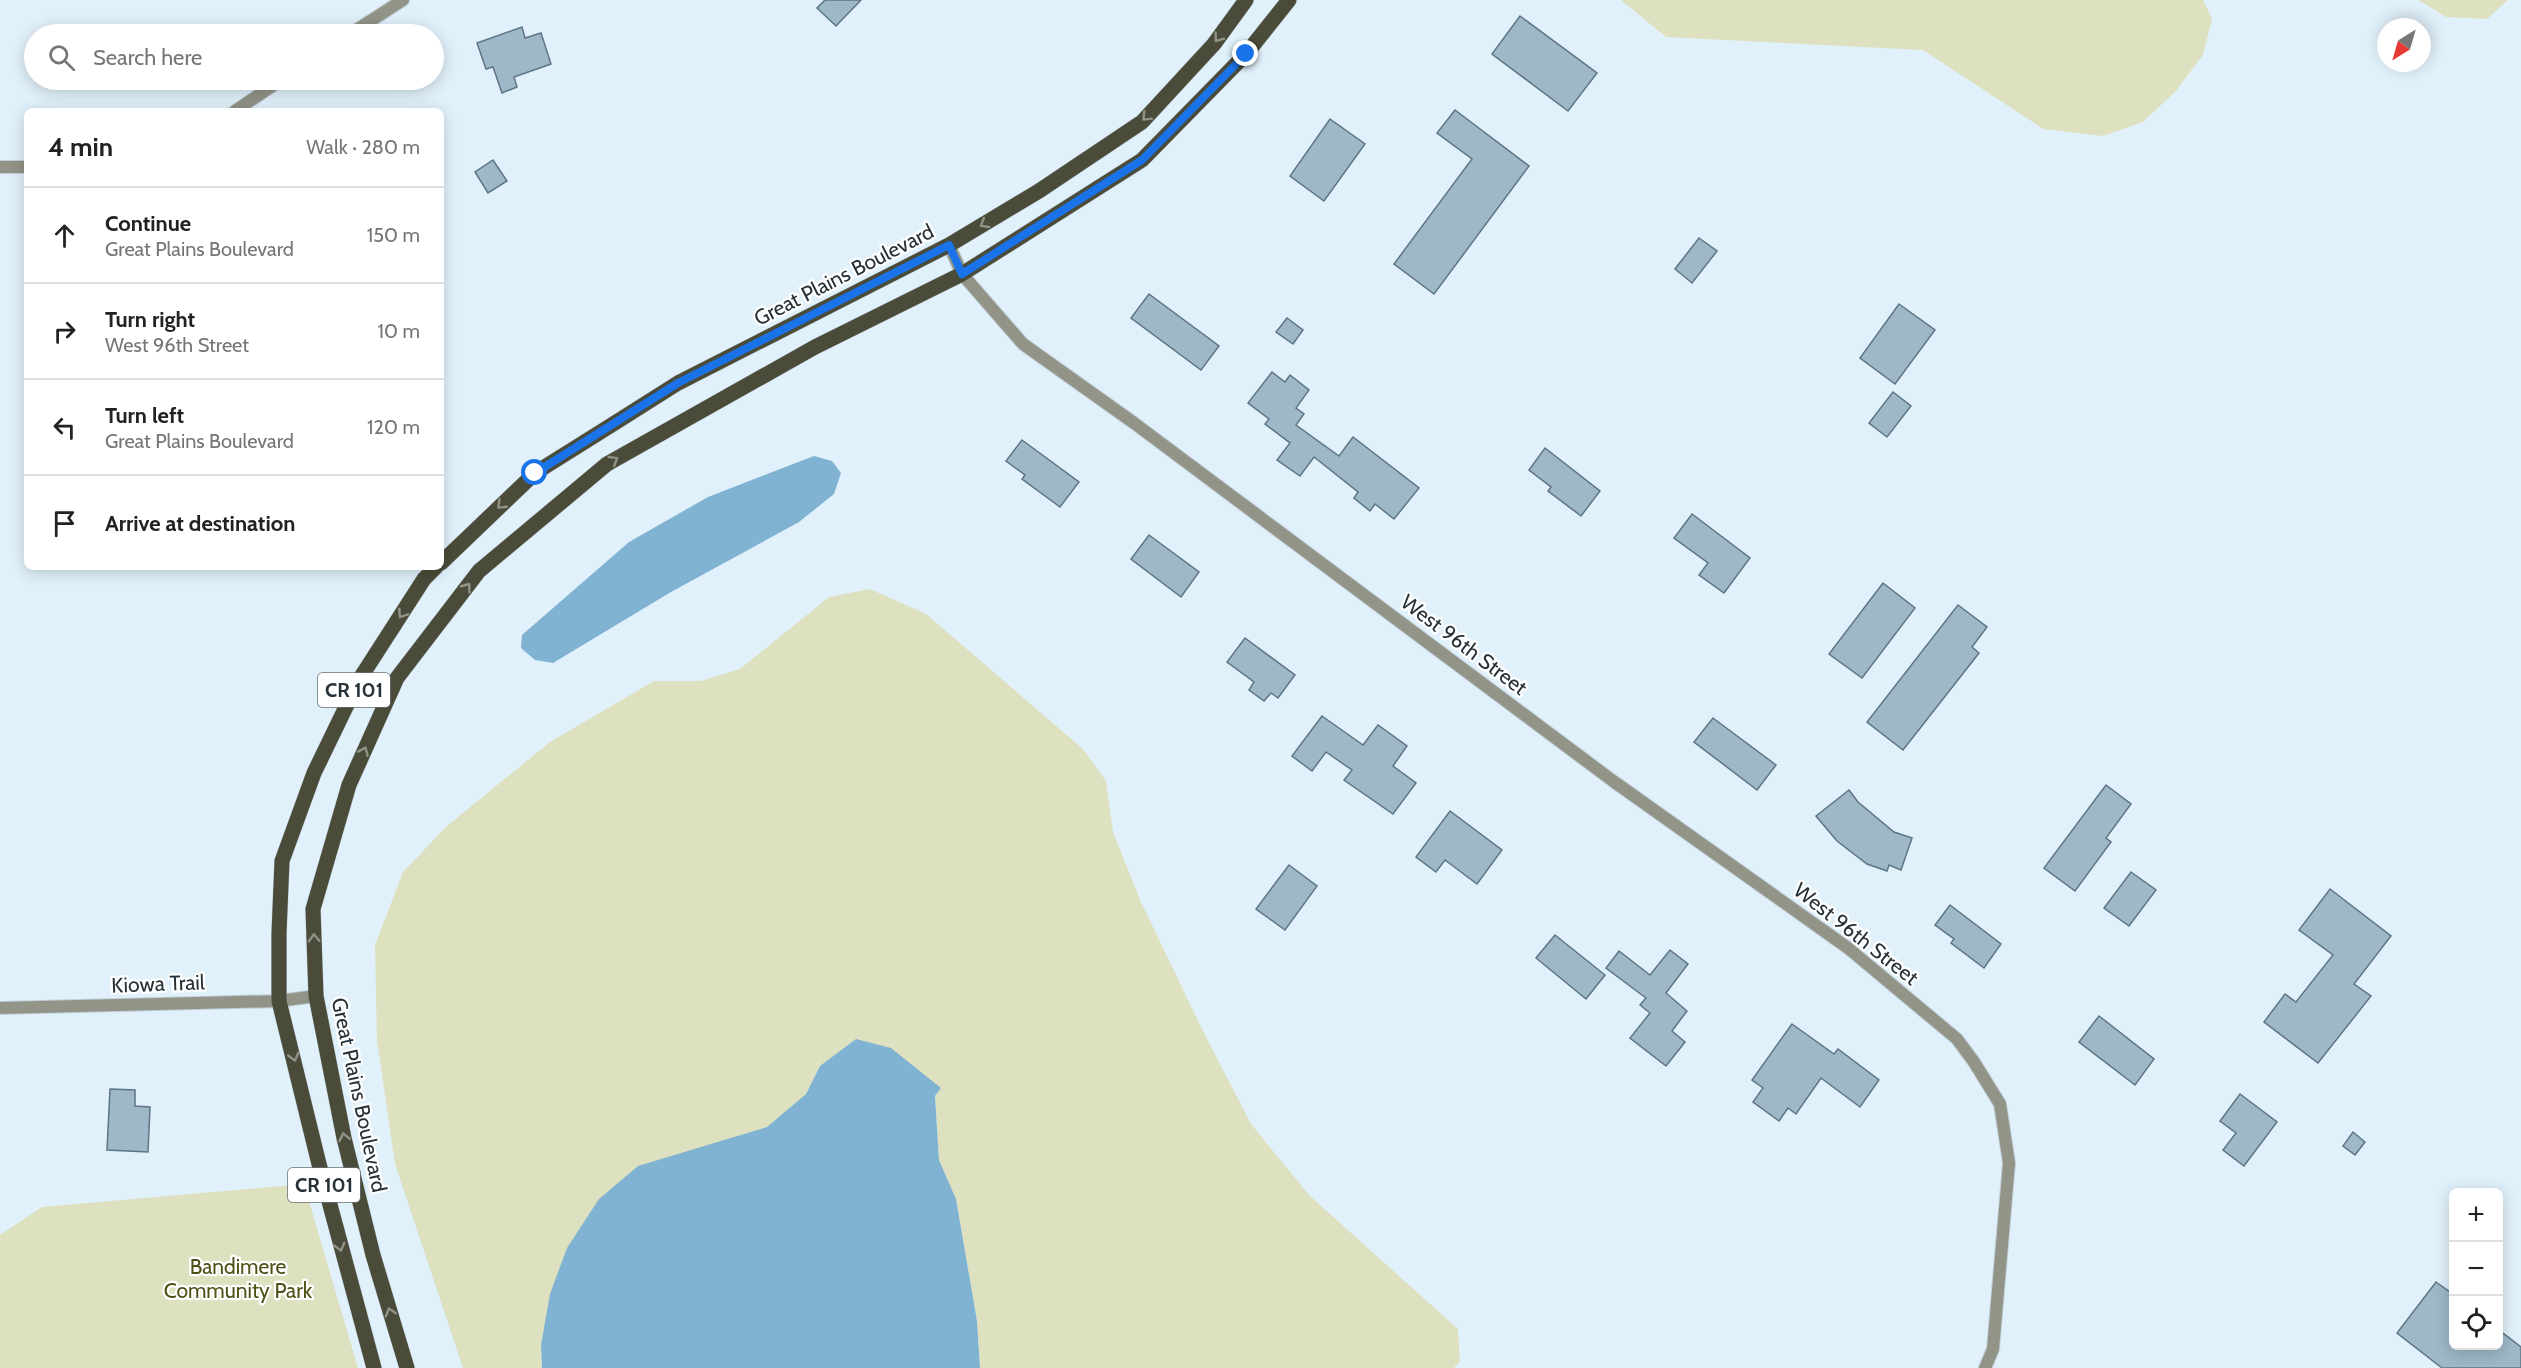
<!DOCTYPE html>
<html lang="en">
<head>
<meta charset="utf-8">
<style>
	:root { --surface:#fff; --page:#f2f2f2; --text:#222; --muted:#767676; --line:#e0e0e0 }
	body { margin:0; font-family:Cabin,sans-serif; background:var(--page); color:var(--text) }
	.controls { position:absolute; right:18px; bottom:18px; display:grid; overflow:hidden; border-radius:9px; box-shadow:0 3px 15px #0003 }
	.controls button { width:54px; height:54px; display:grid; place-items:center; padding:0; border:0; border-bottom:2px solid var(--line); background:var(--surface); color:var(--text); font:30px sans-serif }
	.compass { position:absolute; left:2377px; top:18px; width:54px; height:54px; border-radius:50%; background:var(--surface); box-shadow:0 3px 15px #0003; rotate:217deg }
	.stop { position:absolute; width:18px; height:18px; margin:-14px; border:4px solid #1a73e8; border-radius:50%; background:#fff }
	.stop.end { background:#1a73e8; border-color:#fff; box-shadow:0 2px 6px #0008 }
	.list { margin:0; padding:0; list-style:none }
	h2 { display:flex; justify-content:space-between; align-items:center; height:78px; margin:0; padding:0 24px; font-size:26px }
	h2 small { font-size:20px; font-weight:400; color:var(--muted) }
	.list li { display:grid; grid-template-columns:39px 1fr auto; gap:18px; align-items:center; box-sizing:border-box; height:96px; padding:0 24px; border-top:2px solid var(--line) }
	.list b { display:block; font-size:22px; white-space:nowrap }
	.list p { margin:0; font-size:20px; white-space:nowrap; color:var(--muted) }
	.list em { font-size:20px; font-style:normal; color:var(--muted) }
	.icon { flex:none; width:33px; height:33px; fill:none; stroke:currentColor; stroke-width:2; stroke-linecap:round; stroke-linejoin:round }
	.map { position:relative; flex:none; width:2521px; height:1368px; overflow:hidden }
	.search { position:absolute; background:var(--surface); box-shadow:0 3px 15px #0003; left:24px; top:24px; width:420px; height:66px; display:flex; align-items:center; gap:15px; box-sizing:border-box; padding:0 21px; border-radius:33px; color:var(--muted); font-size:22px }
	.panel { position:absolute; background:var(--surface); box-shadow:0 3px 15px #0003; left:24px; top:108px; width:420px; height:462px; border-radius:9px }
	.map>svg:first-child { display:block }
</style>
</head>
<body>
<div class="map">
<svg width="2521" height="1368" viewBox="0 0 2521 1368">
	<rect width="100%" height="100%" fill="#e1f1fb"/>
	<!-- green -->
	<g fill="#dee1c0">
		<polygon points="1621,0 2203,0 2212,19 2203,55 2175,92 2143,122 2103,136 2043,129 1923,50 1666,37"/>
		<polygon points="2418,0 2508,0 2487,19 2446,17"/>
		<polygon points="870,589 926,614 1083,749 1106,781 1113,832 1141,902 1202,1029 1251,1124 1310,1196 1458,1329 1460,1361 1454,1368 980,1368 977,1321 956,1199 939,1160 935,1096 940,1088 820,1066 806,1094 767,1127 728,1140 541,1345 542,1368 463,1368 395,1164 377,1041 375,945 403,872 447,826 550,742 654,681 701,681 740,669 829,597"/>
		<polygon points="304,1184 358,1368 0,1368 0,1235 42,1207"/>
	</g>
	<!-- water -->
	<g fill="#80b2d1">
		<polygon points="814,456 832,461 841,473 834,494 799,522 671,592 553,663 535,660 521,648 522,635 629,542 708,497"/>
		<polygon points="856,1039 891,1048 941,1088 935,1096 939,1160 956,1199 977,1321 980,1368 542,1368 541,1345 550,1294 567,1248 599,1199 638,1166 767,1127 806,1094 820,1066"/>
	</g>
	<!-- building -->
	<g fill="#9eb8c8" stroke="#5d7584" stroke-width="1.5">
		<polygon points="825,0 861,0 836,26 817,8"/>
		<polygon points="1520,16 1597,73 1568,111 1492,54"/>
		<polygon points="522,27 525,38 541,33 551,64 514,77 517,87 502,93 493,67 486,69 477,43"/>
		<polygon points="1455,110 1529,166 1434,294 1394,264 1472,159 1437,133"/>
		<polygon points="1330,119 1365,144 1324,201 1290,176"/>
		<polygon points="493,160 507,181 488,193 475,172"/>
		<polygon points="1699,238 1717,251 1692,283 1675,269"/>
		<polygon points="1149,294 1219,346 1201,370 1131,318"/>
		<polygon points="1899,304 1935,330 1895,384 1860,358"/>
		<polygon points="1287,318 1303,330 1293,344 1276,332"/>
		<polygon points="1272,372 1285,382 1290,375 1309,390 1296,408 1304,414 1296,425 1339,456 1353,437 1419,488 1394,519 1375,504 1370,511 1354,498 1358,492 1314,457 1300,476 1277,460 1290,443 1265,424 1269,419 1248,403"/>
		<polygon points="1893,392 1911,406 1887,437 1869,423"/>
		<polygon points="1022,440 1079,482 1060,507 1022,479 1025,475 1006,461"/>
		<polygon points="1545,448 1600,491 1581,516 1548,491 1551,487 1529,470"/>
		<polygon points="1692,514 1750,558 1724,593 1699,575 1708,563 1674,538"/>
		<polygon points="1149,535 1199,572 1181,597 1131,559"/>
		<polygon points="1883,583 1915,608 1862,678 1829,654"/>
		<polygon points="1958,605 1987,627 1972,647 1979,653 1903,750 1867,722"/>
		<polygon points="1245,638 1295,675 1278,698 1271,693 1264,701 1249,690 1254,682 1227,662"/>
		<polygon points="1322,716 1363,745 1378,725 1407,746 1393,766 1416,783 1393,814 1344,780 1352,770 1326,752 1312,771 1292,756"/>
		<polygon points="1713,718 1776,765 1757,790 1694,742"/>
		<polygon points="2106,785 2131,804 2106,838 2111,842 2075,891 2044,868"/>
		<polygon points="1849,790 1858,802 1894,832 1912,838 1901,870 1889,865 1887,871 1867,864 1837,841 1816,816"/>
		<polygon points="1450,811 1502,850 1477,884 1445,860 1436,872 1416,857"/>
		<polygon points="1289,865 1317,886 1285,930 1256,909"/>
		<polygon points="2131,872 2156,890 2129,926 2104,908"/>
		<polygon points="2330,889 2391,936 2354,984 2371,996 2318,1063 2264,1022 2285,994 2296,1002 2333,955 2299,930"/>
		<polygon points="1950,905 2001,944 1984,968 1951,943 1954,939 1935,925"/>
		<polygon points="1555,935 1605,975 1586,999 1536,958"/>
		<polygon points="1670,950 1688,964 1666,993 1687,1011 1672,1031 1685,1042 1666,1066 1630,1038 1650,1013 1640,1005 1646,998 1606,968 1619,951 1650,975"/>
		<polygon points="2099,1016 2154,1059 2135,1085 2079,1042"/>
		<polygon points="1792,1024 1834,1054 1838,1049 1879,1080 1860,1107 1821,1078 1796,1114 1788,1108 1779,1121 1753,1102 1763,1088 1752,1080"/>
		<polygon points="110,1089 135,1090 135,1106 150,1107 148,1152 107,1150"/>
		<polygon points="2240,1094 2277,1122 2244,1166 2223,1150 2236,1133 2220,1121"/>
		<polygon points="2353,1132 2365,1142 2355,1155 2343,1146"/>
		<polygon points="2436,1282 2454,1295 2454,1346 2499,1346 2499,1330 2521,1347 2521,1368 2442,1368 2397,1333"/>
	</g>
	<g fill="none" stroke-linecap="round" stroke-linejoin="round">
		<defs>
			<g id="minor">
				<polyline points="350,34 403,0"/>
				<polyline points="235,111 281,80"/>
				<polyline points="0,167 27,167"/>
				<polyline points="949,245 962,274 1023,344 1134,423 1613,781 1848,948 1957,1039 1974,1062 2000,1104 2009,1163 1993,1349 1985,1368"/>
				<polyline points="0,1008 279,1001 316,996"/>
			</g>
			<g id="primary">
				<polyline points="441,563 535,473 610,426 678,383 949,245 1039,191 1142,122 1214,44 1246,0"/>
				<polyline points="374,1368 319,1164 279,1001 279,933 282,861 314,773 359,680 424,579 436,567"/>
				<polyline points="407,1368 373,1255 344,1138 316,996 313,909 349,785 397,678 479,571 607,464 815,347 962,274 1142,160 1246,54 1289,0"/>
			</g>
		</defs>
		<!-- minor casing -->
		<use href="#minor" stroke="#c0cfd8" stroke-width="14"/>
		<!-- primary casing -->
		<use href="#primary" stroke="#c0cfd8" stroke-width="16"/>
		<!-- minor -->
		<use href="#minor" stroke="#939488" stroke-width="12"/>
		<!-- primary -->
		<use href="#primary" stroke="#4a4b38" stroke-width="15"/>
	</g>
	<!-- one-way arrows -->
	<defs><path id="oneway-chevron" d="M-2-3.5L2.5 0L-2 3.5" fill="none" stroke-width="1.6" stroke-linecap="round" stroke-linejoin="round" transform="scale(1.5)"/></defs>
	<g stroke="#929388">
		<use href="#oneway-chevron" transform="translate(1218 38) rotate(127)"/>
		<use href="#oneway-chevron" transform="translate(1146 117) rotate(135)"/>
		<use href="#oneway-chevron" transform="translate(984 224) rotate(149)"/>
		<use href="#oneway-chevron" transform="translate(614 460) rotate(-31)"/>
		<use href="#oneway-chevron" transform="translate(501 505) rotate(136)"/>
		<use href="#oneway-chevron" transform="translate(467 587) rotate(-53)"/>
		<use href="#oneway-chevron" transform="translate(402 614) rotate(123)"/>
		<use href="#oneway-chevron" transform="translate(364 751) rotate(-66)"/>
		<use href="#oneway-chevron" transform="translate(314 938) rotate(-92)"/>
		<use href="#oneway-chevron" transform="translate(294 1057) rotate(75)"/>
		<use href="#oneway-chevron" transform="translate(344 1137) rotate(-102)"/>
		<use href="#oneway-chevron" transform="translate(340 1247) rotate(75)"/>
		<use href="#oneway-chevron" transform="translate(390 1312) rotate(-107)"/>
	</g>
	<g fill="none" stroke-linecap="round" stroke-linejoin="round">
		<!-- route -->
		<polyline stroke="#1a73e8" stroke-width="8" points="535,473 678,383 949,245 962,274 1142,160 1246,54"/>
	</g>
	<g text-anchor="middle" stroke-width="4.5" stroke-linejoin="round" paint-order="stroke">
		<!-- shield labels -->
		<g fill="#fff" stroke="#687074" stroke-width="1.5">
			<rect x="318" y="673" width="72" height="34" rx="4.5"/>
			<rect x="288" y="1168" width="72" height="34" rx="4.5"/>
		</g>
		<g font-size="20" font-weight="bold" fill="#273238">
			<text x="354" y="697">CR 101</text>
			<text x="324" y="1192">CR 101</text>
		</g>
		<!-- street labels -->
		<g font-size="21" fill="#273238" stroke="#fff">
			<text transform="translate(844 275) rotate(-27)" y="7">Great Plains Boulevard</text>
			<text transform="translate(1464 645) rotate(37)" y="7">West 96th Street</text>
			<text transform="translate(1856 934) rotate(38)" y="7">West 96th Street</text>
			<text transform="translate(158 984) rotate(-2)" y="7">Kiowa Trail</text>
			<text transform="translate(359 1095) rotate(78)" y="7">Great Plains Boulevard</text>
		</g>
		<!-- park labels -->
		<g font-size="21" fill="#4e5015" stroke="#fff">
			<text x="238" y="1274">Bandimere<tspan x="238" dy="24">Community Park</tspan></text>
		</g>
	</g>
</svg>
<div class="controls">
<button>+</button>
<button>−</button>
<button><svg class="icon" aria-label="locate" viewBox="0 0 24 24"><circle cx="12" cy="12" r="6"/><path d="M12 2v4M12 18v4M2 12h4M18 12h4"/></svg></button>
</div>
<svg class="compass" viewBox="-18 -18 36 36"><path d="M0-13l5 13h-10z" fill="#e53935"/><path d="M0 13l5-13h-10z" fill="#767676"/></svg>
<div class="stop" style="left:535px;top:473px"></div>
<div class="stop end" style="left:1246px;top:54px"></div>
<div class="search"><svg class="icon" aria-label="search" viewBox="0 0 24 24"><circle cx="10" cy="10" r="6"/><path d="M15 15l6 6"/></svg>Search here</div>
<section class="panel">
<h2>4 min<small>Walk · 280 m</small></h2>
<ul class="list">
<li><svg class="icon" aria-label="ahead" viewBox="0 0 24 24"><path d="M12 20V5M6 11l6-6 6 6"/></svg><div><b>Continue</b><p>Great Plains Boulevard</p></div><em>150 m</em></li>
<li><svg class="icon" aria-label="right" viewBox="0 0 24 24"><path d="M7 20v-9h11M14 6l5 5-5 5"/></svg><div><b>Turn right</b><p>West 96th Street</p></div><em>10 m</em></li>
<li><svg class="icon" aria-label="left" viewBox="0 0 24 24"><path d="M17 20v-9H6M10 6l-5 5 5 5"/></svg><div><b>Turn left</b><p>Great Plains Boulevard</p></div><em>120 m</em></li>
<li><svg class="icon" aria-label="arrive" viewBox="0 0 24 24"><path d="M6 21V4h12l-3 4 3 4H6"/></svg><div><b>Arrive at destination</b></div></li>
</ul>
</section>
</div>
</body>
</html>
